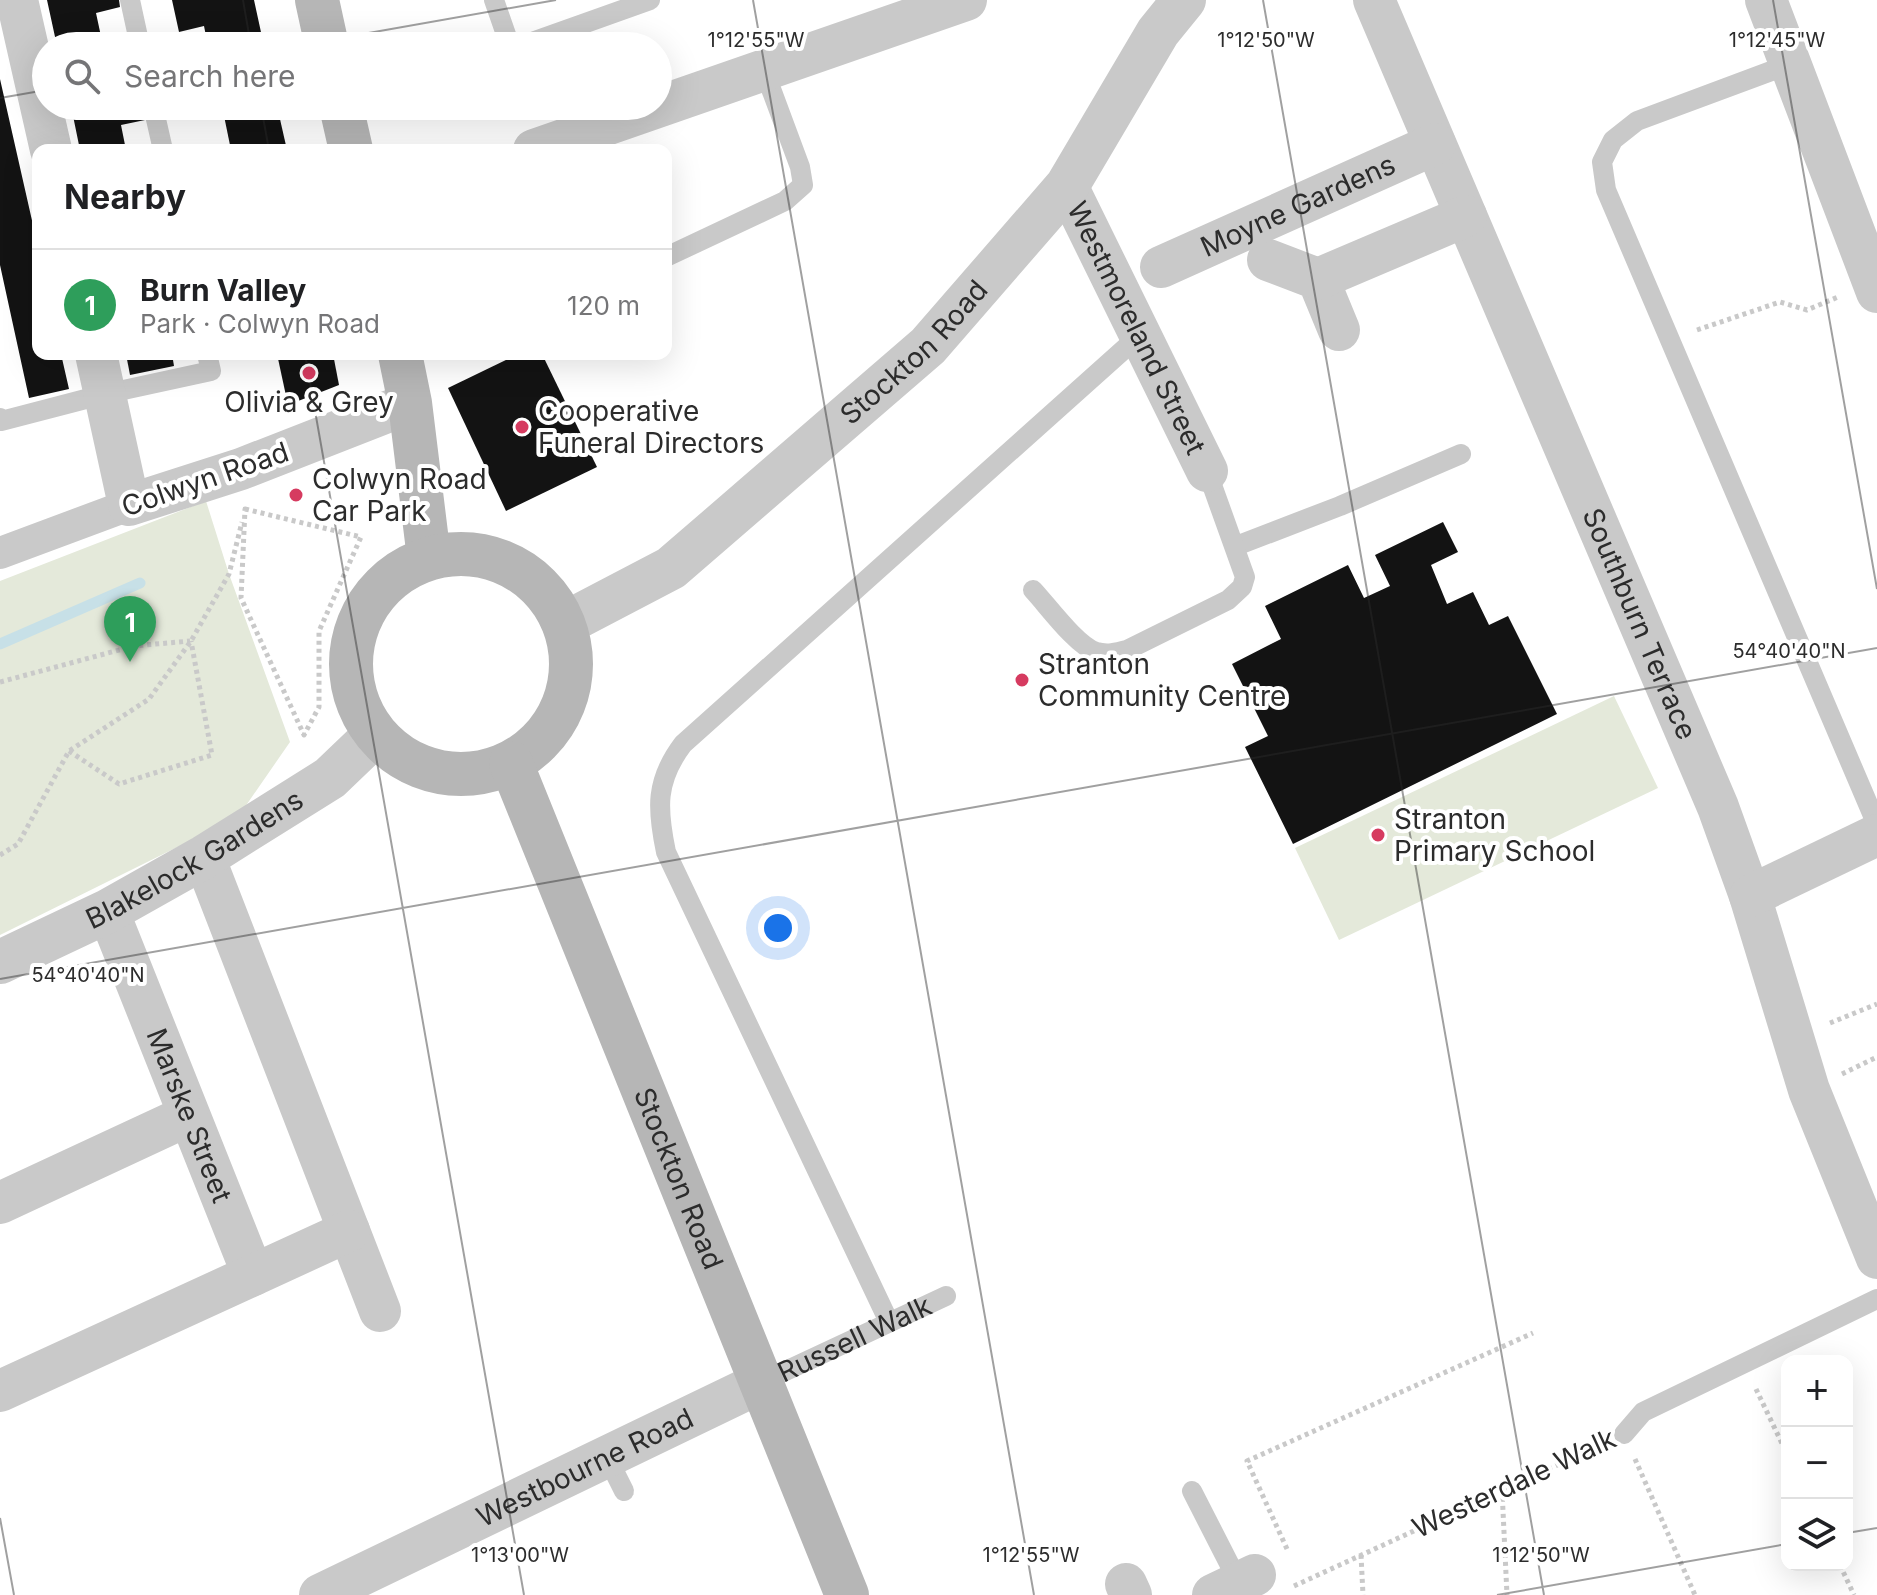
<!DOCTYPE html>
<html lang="en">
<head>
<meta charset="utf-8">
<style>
	:root { --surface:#fff; --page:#f2f2f2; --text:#202124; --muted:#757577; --line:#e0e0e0; --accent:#0f766e }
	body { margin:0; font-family:Inter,sans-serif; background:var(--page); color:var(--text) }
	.controls { position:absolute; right:24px; bottom:24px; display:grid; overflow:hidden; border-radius:16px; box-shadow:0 8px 32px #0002 }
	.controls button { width:72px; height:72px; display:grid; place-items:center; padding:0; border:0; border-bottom:2px solid var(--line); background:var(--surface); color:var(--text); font:40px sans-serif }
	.you { position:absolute; left:778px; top:928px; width:28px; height:28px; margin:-20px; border:6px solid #fff; border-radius:50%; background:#1a73e8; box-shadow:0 0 0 12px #1a73e833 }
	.badge { display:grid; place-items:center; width:52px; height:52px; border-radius:50%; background:var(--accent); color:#fff; font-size:26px; font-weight:700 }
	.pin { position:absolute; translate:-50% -66px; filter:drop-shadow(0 2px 4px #0008) }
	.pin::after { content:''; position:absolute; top:42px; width:28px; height:24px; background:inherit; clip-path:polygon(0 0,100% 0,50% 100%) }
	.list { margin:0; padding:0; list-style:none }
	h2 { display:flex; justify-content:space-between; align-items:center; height:104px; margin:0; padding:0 32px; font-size:34px }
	h2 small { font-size:26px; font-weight:400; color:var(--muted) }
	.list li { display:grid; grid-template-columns:52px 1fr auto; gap:24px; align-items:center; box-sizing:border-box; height:112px; padding:0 32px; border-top:2px solid var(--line) }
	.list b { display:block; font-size:30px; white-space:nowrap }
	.list p { margin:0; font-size:26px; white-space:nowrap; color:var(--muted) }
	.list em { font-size:26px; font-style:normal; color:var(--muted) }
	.icon { flex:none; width:44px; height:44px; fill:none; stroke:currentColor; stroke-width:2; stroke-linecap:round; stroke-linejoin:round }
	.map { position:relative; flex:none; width:1877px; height:1595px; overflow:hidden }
	.search { position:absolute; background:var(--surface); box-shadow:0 8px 32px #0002; left:32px; top:32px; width:640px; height:88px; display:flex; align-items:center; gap:20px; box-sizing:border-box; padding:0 28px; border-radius:44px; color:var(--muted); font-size:30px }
	.panel { position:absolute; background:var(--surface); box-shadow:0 8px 32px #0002; left:32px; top:144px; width:640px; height:216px; border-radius:16px }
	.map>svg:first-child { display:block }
</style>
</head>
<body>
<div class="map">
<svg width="1877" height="1595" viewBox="0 0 1877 1595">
	<rect width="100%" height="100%" fill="#fff"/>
	<!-- green -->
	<g fill="#e4e9da">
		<polygon points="206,501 229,574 290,742 238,817 0,935 0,581"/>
		<polygon points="1614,696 1658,788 1339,940 1295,848"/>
	</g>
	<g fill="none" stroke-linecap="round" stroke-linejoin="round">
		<!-- stream -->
		<polyline stroke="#c7e0e7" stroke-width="11" points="0,644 140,583"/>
	</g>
	<!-- building -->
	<g fill="#131313">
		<polygon points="47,0 119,0 120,7 96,13 102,41 126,36 129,46 57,46"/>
		<polygon points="172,0 254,0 264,46 208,46 204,26 179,32"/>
		<polygon points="0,79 38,247 38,354 61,354 69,389 29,398 0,265"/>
		<polygon points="71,106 142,106 145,120 121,125 126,150 80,150"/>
		<polygon points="222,106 277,106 287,150 231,150"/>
		<polygon points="126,354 172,354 174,366 130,375"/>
		<polygon points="277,354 333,354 339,385 288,405"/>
		<polygon points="518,354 542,354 597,467 506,511 448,388"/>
		<polygon points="1443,522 1458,552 1431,565 1447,604 1473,592 1489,625 1508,616 1557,714 1293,844 1245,747 1268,736 1232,664 1281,639 1265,606 1348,565 1364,598 1390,586 1375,555"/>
	</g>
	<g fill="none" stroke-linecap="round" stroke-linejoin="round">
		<!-- path -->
		<g stroke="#c9c9c9" stroke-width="5" stroke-dasharray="4 4" stroke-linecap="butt">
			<polyline points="1697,330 1780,302 1807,310 1838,297"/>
			<polygon points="245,509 361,537 319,631 319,707 304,735 241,598"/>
			<polyline points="0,682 134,646 190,641"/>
			<polyline points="69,751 119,784 212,755 191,641"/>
			<polyline points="0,855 18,844 69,751 149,699 191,641 229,574 242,522"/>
			<polyline points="1830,1023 1877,1004"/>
			<polyline points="1842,1074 1877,1057"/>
			<polyline points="1756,1389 1787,1454"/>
			<polyline points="1635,1459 1695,1595"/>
			<polyline points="1502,1490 1507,1595"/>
			<polyline points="1287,1549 1247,1461 1533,1333"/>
			<polyline points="1361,1555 1363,1595"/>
			<polyline points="1840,1565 1854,1595"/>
			<polyline points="1294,1586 1601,1445"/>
		</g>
		<!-- service -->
		<g stroke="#c9c9c9" stroke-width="20">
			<polyline points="130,0 140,46"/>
			<polyline points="494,0 510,46"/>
			<polyline points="521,46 650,0"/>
			<polyline points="1790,64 1637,121 1613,140 1602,162 1606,190 1877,825"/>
			<polyline points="153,106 163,150"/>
			<polyline points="666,257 785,201 803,185 800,167 764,70"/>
			<polyline points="0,418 1,421 105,394 211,371 207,354"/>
			<polyline points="1236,546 1340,506 1461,454"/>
			<path d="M 1033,590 C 1048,606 1076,645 1096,652 C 1107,655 1116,653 1127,650 L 1228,600 L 1242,587 L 1245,577 L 1207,471"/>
			<path d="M 889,1322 L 666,852 C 657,809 655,781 683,744 L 1140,335"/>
			<path id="s1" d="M 762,1382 L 946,1296"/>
			<polyline points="1624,1434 1643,1412 1877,1299"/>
			<polyline points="607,1457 624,1491"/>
			<polyline points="1192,1491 1239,1583"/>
		</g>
		<!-- pedestrian -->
		<polyline stroke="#c9c9c9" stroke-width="32" points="0,553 129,505"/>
		<!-- minor -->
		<g stroke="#c9c9c9" stroke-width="42">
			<polyline points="17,0 51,150"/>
			<path id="s2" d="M 1374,0 L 1718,807 L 1750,896 L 1809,1090 L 1877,1258"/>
			<polyline points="1766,0 1877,292"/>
			<polyline points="534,150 966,0"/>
			<path id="s3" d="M 1067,186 L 1207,471"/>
			<polyline points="1268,260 1318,279 1339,330"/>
			<path id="s4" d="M 1161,267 L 1435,144"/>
			<polyline points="1318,279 1466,216"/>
			<polyline points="96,354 129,505 241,469 410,403"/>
			<polyline points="204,857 380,1311"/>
			<polyline points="1750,896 1877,835"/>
			<path id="s5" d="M 108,911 L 253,1275"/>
			<polyline points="0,1203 187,1116"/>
			<polyline points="0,1391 349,1231"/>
			<polyline points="1126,1584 1131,1595"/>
			<path id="s6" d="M 320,1595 L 762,1382"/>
			<polyline points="1213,1595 1255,1575"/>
		</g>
		<!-- tertiary -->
		<g stroke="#c9c9c9" stroke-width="44">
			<path id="s7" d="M 564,624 L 671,568 L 928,346 L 1067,186 L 1158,32 L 1184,0"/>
			<path id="s8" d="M 0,962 L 108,911 L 204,857 L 330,778 L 375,735"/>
		</g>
		<!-- secondary -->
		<g stroke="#b6b6b6" stroke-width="44">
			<polyline points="317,0 327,46"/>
			<polyline points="341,106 351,150"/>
			<polyline points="400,354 410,403 429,558"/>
			<circle cx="461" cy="664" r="110"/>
			<path id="s9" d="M 511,763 L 847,1595"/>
		</g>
	</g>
	<!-- ticks -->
	<path fill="none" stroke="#2c2c2c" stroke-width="2" stroke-opacity="0.45" d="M 243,0 L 251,46M 753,0 L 1034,1595M 1263,0 L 1544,1595M 1773,0 L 1877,589M 295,46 L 556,0M 0,98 L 46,90M 261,106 L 269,150M 305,354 L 524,1595M 0,979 L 1877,648M 0,1518 L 14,1595M 1847,1533 L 1877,1528M 1497,1595 L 1787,1544"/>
	<!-- markers -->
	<g fill="#d63b60" stroke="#fff" stroke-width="3">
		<circle cx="309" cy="373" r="8"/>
		<circle cx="522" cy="427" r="8"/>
		<circle cx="296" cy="495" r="8"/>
		<circle cx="1022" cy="680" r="8"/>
		<circle cx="1378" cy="835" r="8"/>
	</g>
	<g text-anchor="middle" stroke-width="8" stroke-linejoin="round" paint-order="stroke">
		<!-- street labels -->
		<g font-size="28" fill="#2c2c2c" stroke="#fff">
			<text dy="10" stroke="none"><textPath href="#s4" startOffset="150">Moyne Gardens</textPath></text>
			<text dy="10" stroke="none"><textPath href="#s3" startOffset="158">Westmoreland Street</textPath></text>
			<text dy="10" stroke="none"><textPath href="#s7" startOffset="446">Stockton Road</textPath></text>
			<text transform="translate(205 479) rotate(-19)" y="10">Colwyn Road</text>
			<text dy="10" stroke="none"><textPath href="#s2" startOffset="678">Southburn Terrace</textPath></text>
			<text dy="10" stroke="none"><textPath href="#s8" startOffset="220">Blakelock Gardens</textPath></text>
			<text dy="10" stroke="none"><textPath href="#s5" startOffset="220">Marske Street</textPath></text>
			<text dy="10" stroke="none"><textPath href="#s9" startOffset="448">Stockton Road</textPath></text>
			<text dy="10" stroke="none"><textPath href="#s1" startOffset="102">Russell Walk</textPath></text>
			<text dy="10" stroke="none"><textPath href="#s6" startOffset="294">Westbourne Road</textPath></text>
			<text transform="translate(1514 1483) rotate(-25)" y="10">Westerdale Walk</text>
		</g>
		<!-- poi labels -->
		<g font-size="28" fill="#2c2c2c" stroke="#fff" text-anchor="start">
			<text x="309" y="412" text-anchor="middle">Olivia &amp; Grey</text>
			<text x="538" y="421">Cooperative<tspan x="538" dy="32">Funeral Directors</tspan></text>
			<text x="312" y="489">Colwyn Road<tspan x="312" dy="32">Car Park</tspan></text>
			<text x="1038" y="674">Stranton<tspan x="1038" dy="32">Community Centre</tspan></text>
			<text x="1394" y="829">Stranton<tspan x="1394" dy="32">Primary School</tspan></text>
		</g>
	</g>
	<g font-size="20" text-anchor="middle" fill="#2c2c2c" stroke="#fff" stroke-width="8" stroke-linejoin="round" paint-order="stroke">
		<text x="756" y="47">1°12'55"W</text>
		<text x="1266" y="47">1°12'50"W</text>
		<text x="1777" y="47">1°12'45"W</text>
		<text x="1789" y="658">54°40'40"N</text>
		<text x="88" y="982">54°40'40"N</text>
		<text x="520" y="1562">1°13'00"W</text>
		<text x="1031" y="1562">1°12'55"W</text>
		<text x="1541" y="1562">1°12'50"W</text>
	</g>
</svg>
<div class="controls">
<button>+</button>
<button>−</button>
<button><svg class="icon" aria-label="layers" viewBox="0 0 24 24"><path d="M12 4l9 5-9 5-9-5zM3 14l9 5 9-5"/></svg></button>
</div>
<div class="you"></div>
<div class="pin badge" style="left:130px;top:662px;background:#2e9e5b">1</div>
<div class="search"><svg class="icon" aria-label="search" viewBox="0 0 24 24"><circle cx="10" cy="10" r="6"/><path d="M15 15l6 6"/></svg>Search here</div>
<section class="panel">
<h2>Nearby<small></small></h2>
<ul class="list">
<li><span class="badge" style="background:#2e9e5b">1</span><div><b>Burn Valley</b><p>Park · Colwyn Road</p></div><em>120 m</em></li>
</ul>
</section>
</div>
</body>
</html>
